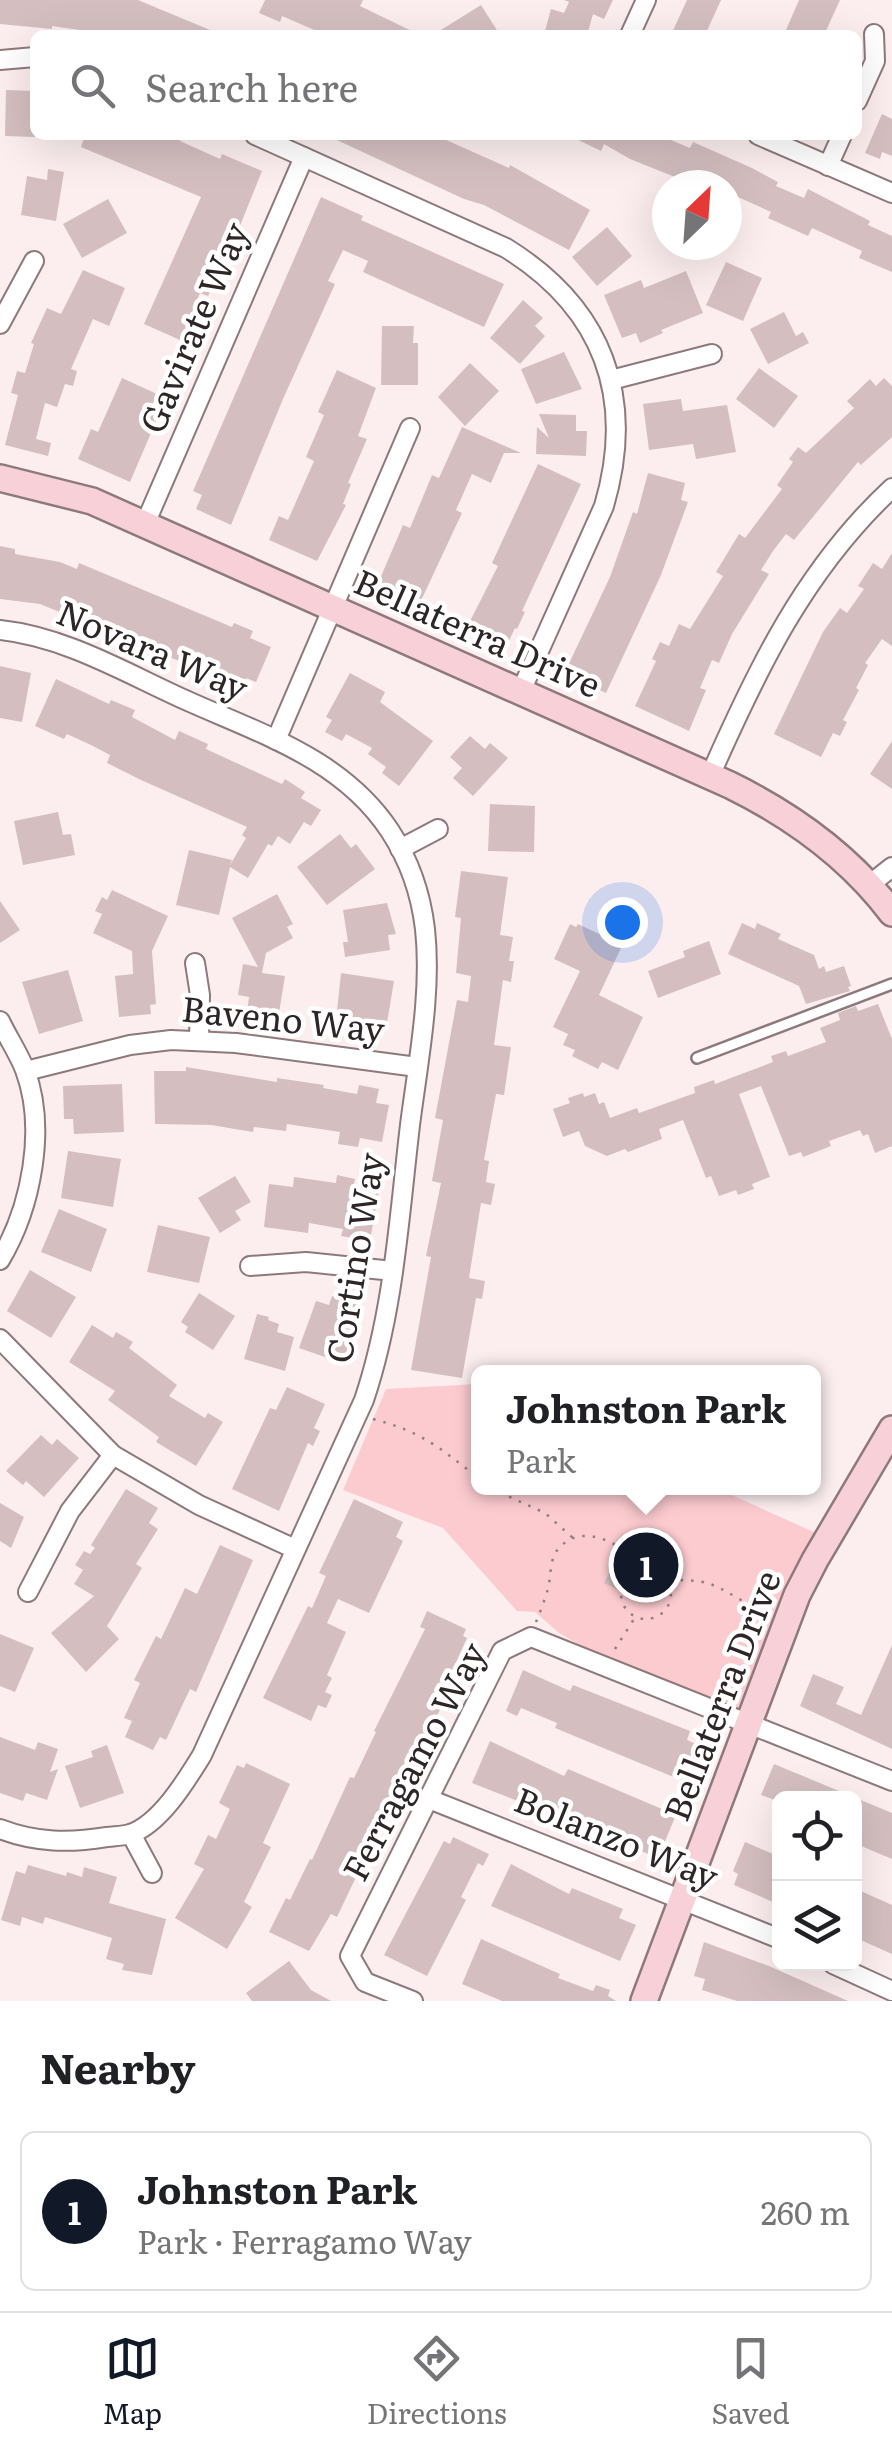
<!DOCTYPE html>
<html lang="en">
<head>
<meta charset="utf-8">
<style>
	:root { --surface:#fff; --page:#f6f6f6; --text:#202124; --muted:#757577; --line:#e0e0e0; --accent:#111827 }
	body { margin:0; font-family:Literata,serif; background:var(--page); color:var(--text) }
	.controls { position:absolute; right:30px; bottom:30px; display:grid; overflow:hidden; border-radius:15px; box-shadow:0 10px 40px #0002 }
	.controls button { width:90px; height:90px; display:grid; place-items:center; padding:0; border:0; border-bottom:2px solid var(--line); background:var(--surface); color:var(--text); font:50px sans-serif }
	.compass { position:absolute; left:652px; top:170px; width:90px; height:90px; border-radius:50%; background:var(--surface); box-shadow:0 10px 40px #0002; rotate:25deg }
	.you { position:absolute; left:622px; top:922px; width:35px; height:35px; margin:-25px; border:8px solid #fff; border-radius:50%; background:#1a73e8; box-shadow:0 0 0 15px #1a73e833 }
	.badge { display:grid; place-items:center; width:65px; height:65px; border-radius:50%; background:var(--accent); color:#fff; font-size:32px; font-weight:700 }
	.pin { position:absolute; translate:-50% -50%; border:5px solid #fff; box-shadow:0 2px 10px #0006 }
	.popup { position:absolute; left:471px; top:1365px; width:350px; height:130px; box-sizing:border-box; display:grid; place-content:center; border-radius:15px; background:var(--surface); filter:drop-shadow(0 2px 8px #0005); font-size:32px; white-space:nowrap; color:var(--muted) }
	.popup b { font-size:38px; color:var(--text) }
	.popup::after { content:''; position:absolute; left:50%; top:100%; margin-left:-20px; border:20px solid transparent; border-top-color:var(--surface) }
	.list { margin:0; padding:0; list-style:none }
	h2 { display:flex; justify-content:space-between; align-items:center; height:130px; margin:0; padding:0 40px; font-size:42px }
	h2 small { font-size:32px; font-weight:400; color:var(--muted) }
	.list li { display:grid; grid-template-columns:65px 1fr auto; gap:30px; align-items:center; box-sizing:border-box; height:160px; margin:0 20px 20px; padding:0 20px; border:2px solid var(--line); border-radius:15px }
	.list b { display:block; font-size:38px; white-space:nowrap }
	.list p { margin:0; font-size:32px; white-space:nowrap; color:var(--muted) }
	.list em { font-size:32px; font-style:normal; color:var(--muted) }
	.icon { flex:none; width:55px; height:55px; fill:none; stroke:currentColor; stroke-width:2; stroke-linecap:round; stroke-linejoin:round }
	.map { position:relative; flex:none; width:892px; height:2001px; overflow:hidden }
	.search { position:absolute; background:var(--surface); box-shadow:0 10px 40px #0002; left:30px; right:30px; top:30px; height:110px; display:flex; align-items:center; gap:25px; box-sizing:border-box; padding:0 35px; border-radius:15px; color:var(--muted); font-size:38px }
	.sheet { height:310px; background:var(--surface) }
	nav { display:flex; justify-content:space-around; align-items:center; box-sizing:border-box; height:140px; border-top:2px solid var(--line); background:var(--surface); font-size:28px; color:var(--muted) }
	nav a { display:grid; justify-items:center; gap:5px }
	nav .on { color:var(--accent) }
	.map>svg:first-child { display:block }
</style>
</head>
<body>
<div class="map">
<svg width="892" height="2001" viewBox="0 0 892 2001">
	<rect width="100%" height="100%" fill="#fceeef"/>
	<!-- green -->
	<polygon fill="#fccbd0" points="478,1384 478,1488 716,1488 827,1538 748,1724 664,1693 559,1633 535,1612 517,1611 443,1528 343,1490 386,1389"/>
	<!-- building -->
	<g fill="#d4bec0">
		<polygon points="0,0 138,0 222,35 115,35 52,26 52,29 0,24"/>
		<polygon points="265,0 363,0 360,6 420,35 326,35 282,16 280,22 259,13"/>
		<polygon points="564,0 613,0 604,19 593,14 587,35 544,35 551,9 564,13 569,2"/>
		<polygon points="687,0 721,0 705,35 671,35"/>
		<polygon points="799,0 840,0 824,35 798,35 786,30"/>
		<polygon points="481,5 500,35 433,35"/>
		<polygon points="6,90 35,91 35,137 5,136"/>
		<polygon points="882,114 892,119 892,156 882,152 880,159 865,153"/>
		<polygon points="85,135 182,135 180,141 220,159 222,154 262,171 219,278 217,277 208,296 200,293 190,318 199,322 189,344 144,324 201,197 81,147"/>
		<polygon points="326,135 435,135 509,168 510,165 590,210 569,250 484,205 464,199"/>
		<polygon points="568,135 659,135 690,148 693,142 752,168 778,182 776,186 804,198 808,189 870,221 868,225 892,236 892,272 859,258 862,251 812,228 808,236 768,218 771,212 727,192 727,185 695,185 630,159 604,144 601,151"/>
		<polygon points="48,169 64,172 56,221 21,215 27,176 47,180"/>
		<polygon points="321,197 363,216 361,220 504,284 484,327 363,272 368,261 343,250 328,281 335,284 283,399 231,525 196,509 202,495 193,491"/>
		<polygon points="108,199 127,233 82,258 63,224"/>
		<polygon points="607,227 632,256 597,286 572,257"/>
		<polygon points="726,262 762,278 743,321 706,305"/>
		<polygon points="83,270 125,288 109,326 93,319 71,369 77,371 73,386 65,384 57,407 45,403 36,439 51,443 48,456 5,445 18,395 11,393 17,371 25,373 34,344 31,343 47,308 61,314"/>
		<polygon points="686,271 703,313 661,330 663,333 640,343 636,333 622,338 604,295 641,280 644,288"/>
		<polygon points="523,300 543,318 535,326 545,336 520,364 490,338"/>
		<polygon points="784,312 796,336 803,332 809,343 768,364 750,329"/>
		<polygon points="382,326 414,326 413,343 418,343 418,385 381,385"/>
		<polygon points="564,352 582,389 536,404 521,369"/>
		<polygon points="470,363 499,391 465,426 438,397"/>
		<polygon points="759,368 798,396 774,428 736,399"/>
		<polygon points="337,370 376,388 358,436 367,439 348,483 351,484 343,504 346,505 317,561 269,540 279,516 288,520 314,461 306,457 324,415 318,412"/>
		<polygon points="122,378 157,394 151,408 160,412 130,482 78,459 91,429 98,432"/>
		<polygon points="884,378 892,386 892,437 861,465 858,462 794,540 786,534 773,551 761,570 769,574 732,634 719,663 712,660 700,688 706,690 689,731 635,706 656,661 652,659 660,642 669,646 679,624 690,629 723,576 716,572 739,534 745,538 782,489 777,485 793,462 789,459 798,447 806,453 854,408 847,401 870,379 876,386"/>
		<polygon points="681,399 683,411 727,405 736,452 696,459 693,444 649,450 643,404"/>
		<polygon points="539,414 576,415 576,431 587,431 586,456 536,454 537,427 549,438"/>
		<polygon points="462,427 521,453 504,453 491,483 472,474 456,510 462,513 418,607 376,588 403,525 410,528 432,475 439,478"/>
		<polygon points="538,464 581,484 522,611 525,612 517,629 515,628 506,647 466,629 498,566 492,563"/>
		<polygon points="648,473 685,483 681,500 688,502 661,575 606,693 564,674 610,577 633,512 637,514"/>
		<polygon points="0,546 15,549 15,554 60,562 77,569 79,563 232,627 234,623 253,631 250,638 271,647 256,682 246,678 239,692 221,684 224,677 124,641 127,635 87,615 86,619 78,616 77,619 40,604 0,599"/>
		<polygon points="892,553 892,646 882,639 865,663 868,665 856,688 859,690 843,720 847,722 840,736 833,733 821,757 774,734 823,632 840,608 847,613 864,589 858,586 873,563 882,569"/>
		<polygon points="0,666 31,673 22,722 0,718"/>
		<polygon points="350,673 385,692 380,702 433,741 399,786 382,773 386,767 368,754 372,748 346,734 342,741 325,732 332,720 326,717"/>
		<polygon points="56,679 109,704 111,700 135,710 132,717 175,740 179,731 208,744 206,749 282,784 285,779 305,792 301,798 321,810 311,826 304,822 290,844 278,836 272,846 268,844 248,878 230,867 219,915 176,905 189,850 232,860 230,865 246,838 242,835 247,827 141,780 107,763 110,755 91,745 67,734 64,739 35,726"/>
		<polygon points="470,736 485,749 490,743 508,758 473,796 453,778 462,768 450,757"/>
		<polygon points="892,741 892,789 870,774"/>
		<polygon points="490,804 535,806 534,852 488,851"/>
		<polygon points="58,812 63,835 71,834 75,855 23,865 14,821"/>
		<polygon points="340,834 351,848 356,844 375,869 327,905 297,867"/>
		<polygon points="461,871 508,877 500,935 513,937 509,961 514,961 511,982 503,980 494,1045 511,1047 504,1095 496,1094 484,1160 489,1161 486,1182 495,1184 491,1205 481,1203 469,1278 485,1281 482,1299 476,1298 462,1378 411,1370 431,1257 426,1256 441,1183 432,1181 443,1120 435,1118 457,1000 468,1002 471,976 456,973 461,918 455,917"/>
		<polygon points="112,890 168,916 152,951 156,1004 150,1005 151,1014 119,1017 115,976 133,974 132,951 93,933 102,914 95,911 102,897 107,900"/>
		<polygon points="277,894 293,924 287,927 293,938 266,953 262,973 285,976 278,1019 247,1013 249,997 238,995 243,964 258,967 232,918"/>
		<polygon points="0,901 20,930 0,943"/>
		<polygon points="387,903 396,934 388,935 390,950 345,957 343,942 348,942 343,910"/>
		<polygon points="742,923 755,929 757,923 781,934 778,939 814,955 819,969 824,966 826,972 844,966 851,986 848,987 850,991 806,1004 799,986 728,954"/>
		<polygon points="570,924 576,927 578,924 610,939 609,943 621,948 599,995 643,1017 618,1070 602,1062 598,1069 572,1056 575,1050 563,1045 568,1034 553,1027 580,971 554,959"/>
		<polygon points="709,941 721,974 658,998 648,971 685,957 683,951"/>
		<polygon points="68,970 83,1021 39,1034 22,982"/>
		<polygon points="341,973 394,981 386,1029 336,1021"/>
		<polygon points="878,1004 892,1039 892,1146 875,1153 868,1134 863,1136 860,1130 829,1141 831,1146 803,1157 801,1152 789,1156 761,1086 739,1094 770,1177 752,1184 754,1189 738,1195 736,1190 719,1196 711,1176 706,1178 683,1120 659,1129 662,1139 628,1152 625,1149 607,1156 585,1146 579,1131 563,1137 553,1109 570,1103 568,1098 583,1093 584,1097 595,1093 599,1104 604,1102 610,1118 637,1108 639,1113 695,1093 694,1087 714,1080 715,1084 773,1062 771,1056 786,1051 788,1056 826,1042 820,1028 840,1020 838,1013 856,1006 858,1011"/>
		<polygon points="186,1067 277,1082 277,1078 324,1085 323,1088 357,1094 359,1085 379,1089 376,1103 389,1105 382,1142 360,1138 358,1147 338,1144 340,1132 287,1124 286,1131 254,1127 253,1132 211,1125 155,1124 154,1071 186,1071"/>
		<polygon points="122,1084 124,1132 74,1134 73,1119 64,1119 63,1086"/>
		<polygon points="68,1151 121,1159 113,1207 61,1198"/>
		<polygon points="337,1175 355,1179 354,1184 379,1189 370,1241 341,1236 343,1229 309,1223 308,1233 264,1227 269,1184 293,1187 294,1177 336,1183"/>
		<polygon points="235,1176 251,1202 235,1211 241,1220 220,1233 198,1198"/>
		<polygon points="59,1209 107,1229 91,1272 41,1252"/>
		<polygon points="158,1225 210,1237 199,1283 147,1272"/>
		<polygon points="30,1270 76,1297 51,1338 7,1311"/>
		<polygon points="199,1293 235,1316 213,1350 185,1332 188,1327 181,1322"/>
		<polygon points="332,1296 364,1307 345,1364 299,1348 316,1301 329,1305"/>
		<polygon points="257,1314 269,1317 268,1320 279,1324 277,1332 294,1337 285,1371 244,1359"/>
		<polygon points="92,1325 113,1338 116,1332 133,1342 129,1348 177,1385 169,1396 205,1418 208,1413 223,1422 196,1466 156,1442 159,1437 108,1400 115,1391 69,1362"/>
		<polygon points="287,1387 325,1404 314,1428 320,1431 313,1446 308,1443 279,1511 232,1489 270,1408 276,1410"/>
		<polygon points="41,1435 52,1445 57,1439 79,1458 44,1497 26,1481 23,1485 6,1471"/>
		<polygon points="126,1489 158,1508 149,1523 158,1529 136,1564 142,1568 107,1626 119,1639 86,1672 51,1633 94,1596 74,1584 83,1570 75,1565 84,1551 90,1554 95,1548 91,1545"/>
		<polygon points="354,1499 403,1522 396,1537 403,1541 369,1613 338,1599 327,1623 346,1632 327,1675 332,1678 325,1692 332,1695 326,1708 318,1705 311,1721 263,1698 308,1606 312,1608 326,1576 319,1573"/>
		<polygon points="0,1503 24,1517 11,1548 0,1541"/>
		<polygon points="220,1545 253,1560 196,1692 190,1689 166,1740 160,1737 153,1750 125,1737 132,1721 124,1718 140,1683 134,1680 156,1636 161,1639 185,1588 197,1594"/>
		<polygon points="612,1567 625,1573 617,1589 604,1583"/>
		<polygon points="427,1611 466,1629 463,1636 467,1638 451,1673 457,1676 408,1773 406,1772 337,1917 331,1914 309,1951 269,1932 286,1898 290,1900 310,1859 312,1860 350,1777 354,1778 376,1732 374,1731 425,1629 420,1627"/>
		<polygon points="0,1634 34,1648 15,1692 0,1686"/>
		<polygon points="892,1645 892,1749 800,1706 813,1674 844,1687 836,1704 861,1715"/>
		<polygon points="523,1670 570,1691 573,1685 690,1731 687,1740 703,1747 688,1783 555,1728 557,1723 521,1708 517,1716 506,1711"/>
		<polygon points="0,1737 35,1750 38,1742 58,1749 50,1772 58,1769 47,1800 26,1793 23,1801 0,1793"/>
		<polygon points="490,1741 564,1776 568,1769 676,1815 658,1858 585,1828 588,1822 559,1810 556,1816 472,1783"/>
		<polygon points="107,1745 124,1793 80,1808 65,1766 93,1757 91,1751"/>
		<polygon points="246,1763 290,1784 263,1843 271,1847 244,1902 252,1907 227,1949 175,1918 204,1869 194,1864 208,1835 216,1839 230,1809 219,1803 237,1765 244,1768"/>
		<polygon points="774,1764 892,1813 892,1859 854,1843 854,1798 780,1798 780,1802 761,1795"/>
		<polygon points="453,1837 489,1854 483,1866 478,1863 461,1897 466,1900 427,1976 384,1955 444,1841 450,1844"/>
		<polygon points="745,1842 780,1857 780,1905 734,1885 738,1874 733,1871"/>
		<polygon points="511,1864 569,1894 572,1888 623,1909 619,1918 636,1925 620,1961 491,1906"/>
		<polygon points="28,1865 66,1876 67,1872 82,1877 84,1867 117,1877 109,1903 166,1919 152,1975 122,1970 124,1964 106,1959 112,1938 45,1917 43,1924 22,1917 20,1926 1,1920 16,1871 25,1874"/>
		<polygon points="854,1888 892,1905 892,1954 854,1937"/>
		<polygon points="481,1939 560,1974 558,1978 593,1991 596,1985 610,1990 608,1996 616,2001 502,2001 462,1984"/>
		<polygon points="704,1942 769,1966 848,2001 737,2001 702,1990 705,1979 694,1976"/>
		<polygon points="289,1961 311,1990 331,2001 252,2001 246,1993"/>
	</g>
	<g fill="none" stroke-linecap="round" stroke-linejoin="round">
		<defs>
			<polyline id="lane" points="697,1058 892,984"/>
			<g id="street">
				<polyline points="630,35 646,0"/>
				<polyline points="0,60 35,57"/>
				<polyline points="857,101 875,61 874,34"/>
				<path d="M 255,135 L 506,248 C 603,308 636,397 604,506 L 521,691"/>
				<polyline points="758,135 892,193"/>
				<polyline points="828,166 842,135"/>
				<polyline points="0,324 34,261"/>
				<polyline points="611,380 712,354"/>
				<polyline points="145,524 304,157"/>
				<path d="M 0,630 C 67,637 129,675 190,702 C 264,735 343,760 390,831 C 409,860 421,895 425,929 C 432,993 418,1062 410,1125 C 399,1218 394,1311 364,1400 L 202,1755 C 186,1781 160,1824 130,1834 C 123,1836 114,1836 107,1837 C 70,1843 36,1843 0,1829"/>
				<polyline points="276,740 410,428"/>
				<path d="M 710,776 C 757,669 805,569 892,488"/>
				<polyline points="400,849 438,829"/>
				<polyline points="869,885 892,867"/>
				<polyline points="195,963 200,995 199,1040"/>
				<path d="M 0,1021 C 8,1038 19,1054 25,1070 C 47,1129 31,1208 0,1260"/>
				<polyline points="26,1071 130,1045 171,1040 236,1043 417,1067"/>
				<polyline points="250,1266 306,1262 393,1271"/>
				<polyline points="0,1339 113,1455 199,1505 295,1549"/>
				<polyline points="28,1592 70,1511 113,1455"/>
				<polyline points="429,1799 780,1939"/>
				<polyline points="131,1834 152,1873"/>
				<polyline points="833,1964 892,1991"/>
				<polyline points="413,2001 365,1982 350,1956 502,1651 531,1637 892,1781"/>
			</g>
			<g id="secondary">
				<path d="M 0,478 L 92,501 L 730,785 C 793,816 849,856 892,913"/>
				<polyline points="644,2001 797,1595 815,1560 892,1429"/>
			</g>
		</defs>
		<!-- lane casing -->
		<use href="#lane" stroke="#8d797b" stroke-width="14"/>
		<!-- street casing -->
		<use href="#street" stroke="#8d797b" stroke-width="22"/>
		<!-- secondary casing -->
		<use href="#secondary" stroke="#8d797b" stroke-width="30"/>
		<!-- path -->
		<g stroke="#8c8182" stroke-width="2.5" stroke-dasharray="2.5 8" stroke-linecap="butt">
			<path d="M 373,1419 C 422,1432 439,1447 478,1478"/>
			<polyline points="490,1488 545,1513 573,1538"/>
			<circle cx="646" cy="1594" r="25"/>
			<path d="M 670,1580 C 705,1580 711,1582 739,1599 C 748,1604 761,1605 770,1609"/>
			<path d="M 536,1622 C 540,1612 544,1602 547,1592 C 552,1578 548,1558 560,1547 C 584,1521 626,1546 642,1568"/>
			<polyline points="615,1649 634,1619"/>
		</g>
		<!-- lane -->
		<use href="#lane" stroke="#fff" stroke-width="9"/>
		<!-- street -->
		<use href="#street" stroke="#fff" stroke-width="18"/>
		<!-- secondary -->
		<use href="#secondary" stroke="#f7d0d8" stroke-width="25"/>
	</g>
	<g text-anchor="middle" stroke-width="9" stroke-linejoin="round" paint-order="stroke">
		<!-- street labels -->
		<g font-size="35" fill="#2e2626" stroke="#fff">
			<text transform="translate(195 328) rotate(-67)" y="12">Gavirate Way</text>
			<text transform="translate(477 634) rotate(24)" y="12">Bellaterra Drive</text>
			<text transform="translate(152 651) rotate(23)" y="12">Novara Way</text>
			<text transform="translate(283 1020) rotate(6)" y="12">Baveno Way</text>
			<text transform="translate(356 1258) rotate(-81)" y="12">Cortino Way</text>
			<text transform="translate(723 1696) rotate(-69)" y="12">Bellaterra Drive</text>
			<text transform="translate(415 1762) rotate(-62)" y="12">Ferragamo Way</text>
			<text transform="translate(616 1839) rotate(22)" y="12">Bolanzo Way</text>
		</g>
	</g>
</svg>
<div class="controls">
<button><svg class="icon" aria-label="locate" viewBox="0 0 24 24"><circle cx="12" cy="12" r="6"/><path d="M12 2v4M12 18v4M2 12h4M18 12h4"/></svg></button>
<button><svg class="icon" aria-label="layers" viewBox="0 0 24 24"><path d="M12 4l9 5-9 5-9-5zM3 14l9 5 9-5"/></svg></button>
</div>
<svg class="compass" viewBox="-18 -18 36 36"><path d="M0-13l5 13h-10z" fill="#e53935"/><path d="M0 13l5-13h-10z" fill="#757577"/></svg>
<div class="you"></div>
<div class="pin badge" style="left:646px;top:1565px">1</div>
<div class="popup"><b>Johnston Park</b>Park</div>
<div class="search"><svg class="icon" aria-label="search" viewBox="0 0 24 24"><circle cx="10" cy="10" r="6"/><path d="M15 15l6 6"/></svg>Search here</div>
</div>
<section class="sheet">
<h2>Nearby<small></small></h2>
<ul class="list">
<li><span class="badge">1</span><div><b>Johnston Park</b><p>Park · Ferragamo Way</p></div><em>260 m</em></li>
</ul>
</section>
<nav>
<a class="on"><svg class="icon" aria-label="map" viewBox="0 0 24 24"><path d="M3 6l6-2 6 2 6-2v14l-6 2-6-2-6 2zM9 4v14M15 6v14"/></svg>Map</a>
<a><svg class="icon" aria-label="directions" viewBox="0 0 24 24"><path d="M12 3l9 9-9 9-9-9zM9 14v-3h6M13 9l2 2-2 2"/></svg>Directions</a>
<a><svg class="icon" aria-label="saved" viewBox="0 0 24 24"><path d="M7 4h10v16l-5-4-5 4z"/></svg>Saved</a>
</nav>
</body>
</html>
